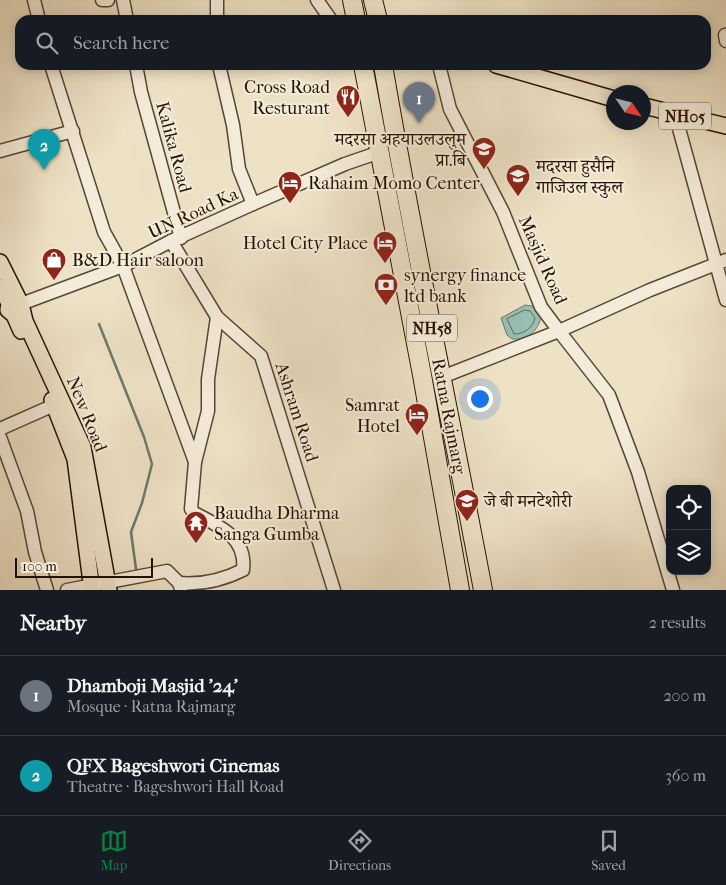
<!DOCTYPE html>
<html lang="en">
<head>
<meta charset="utf-8">
<style>
	:root { --surface:#171b24; --page:#242831; --text:#f1f3f6; --muted:#9ea1a6; --line:#363941; --accent:#0b8043 }
	body { margin:0; font-family:"IM FELL French Canon","Noto Serif Devanagari",serif; background:var(--page); color:var(--text) }
	.controls { position:absolute; right:15px; bottom:15px; display:grid; overflow:hidden; border-radius:10px; box-shadow:0 2px 12px #0003 }
	.controls button { width:45px; height:45px; display:grid; place-items:center; padding:0; border:0; border-bottom:1px solid var(--line); background:var(--surface); color:var(--text); font:25px sans-serif }
	.compass { position:absolute; left:606px; top:85px; width:45px; height:45px; border-radius:50%; background:var(--surface); box-shadow:0 2px 12px #0003; rotate:125deg }
	.scale { position:absolute; left:15px; bottom:12px; width:138px; box-sizing:border-box; padding-left:5px; border:2px solid #251200; border-top:0; font-size:14px; line-height:18px; white-space:nowrap; color:#251200; -webkit-text-stroke:4px #f4ecda; paint-order:stroke }
	.you { position:absolute; left:479px; top:398px; width:18px; height:18px; margin:-12px; border:4px solid #fff; border-radius:50%; background:#1a73e8; box-shadow:0 0 0 8px #1a73e833 }
	.badge { display:grid; place-items:center; width:32px; height:32px; border-radius:50%; background:var(--accent); color:#fff; font-size:16px; font-weight:700 }
	.pin { position:absolute; translate:-50% -41px; filter:drop-shadow(0 1px 2px #0008) }
	.pin::after { content:''; position:absolute; top:26px; width:18px; height:15px; background:inherit; clip-path:polygon(0 0,100% 0,50% 100%) }
	.list { margin:0; padding:0; list-style:none }
	h2 { display:flex; justify-content:space-between; align-items:center; height:65px; margin:0; padding:0 20px; font-size:21px }
	h2 small { font-size:16px; font-weight:400; color:var(--muted) }
	.list li { display:grid; grid-template-columns:32px 1fr auto; gap:15px; align-items:center; box-sizing:border-box; height:80px; padding:0 20px; border-top:1px solid var(--line) }
	.list b { display:block; font-size:19px; white-space:nowrap }
	.list p { margin:0; font-size:16px; white-space:nowrap; color:var(--muted) }
	.list em { font-size:16px; font-style:normal; color:var(--muted) }
	.icon { flex:none; width:28px; height:28px; fill:none; stroke:currentColor; stroke-width:2; stroke-linecap:round; stroke-linejoin:round }
	.map { position:relative; flex:none; width:726px; height:590px; overflow:hidden }
	.search { position:absolute; background:var(--surface); box-shadow:0 2px 12px #0003; left:15px; right:15px; top:15px; height:55px; display:flex; align-items:center; gap:12px; box-sizing:border-box; padding:0 18px; border-radius:15px; color:var(--muted); font-size:19px }
	.sheet { height:225px; background:var(--surface) }
	nav { display:flex; justify-content:space-around; align-items:center; box-sizing:border-box; height:70px; border-top:1px solid var(--line); background:var(--surface); font-size:14px; color:var(--muted) }
	nav a { display:grid; justify-items:center; gap:2px }
	nav .on { color:var(--accent) }
	.map>svg:first-child { display:block }
</style>
</head>
<body>
<div class="map">
<svg width="726" height="590" viewBox="0 0 726 590">
	<rect width="100%" height="100%" fill="#eee2c6"/>
	<filter id="stains"><feTurbulence type="fractalNoise" baseFrequency=".004" numOctaves="4"/><feColorMatrix values="0 0 0 0 .2 0 0 0 0 .09 0 0 0 0 .02 0 0 0 .5 -.17"/></filter>
	<radialGradient id="worn" r=".72"><stop offset=".6" stop-color="#630" stop-opacity="0"/><stop offset="1" stop-color="#630" stop-opacity=".3"/></radialGradient>
	<!-- water -->
	<path fill="#99beb2" stroke="#6b796b" d="M 525,305 L 532,306 L 541,317 C 538,331 528,340 512,339 L 507,335 L 501,318 Z"/>
	<g fill="none" stroke-linecap="round" stroke-linejoin="round">
		<!-- shore -->
		<path stroke="#5f6859" stroke-width="1" d="M 525,310 L 530,311 L 535,318 C 533,328 524,334 514,334 L 507,319 Z"/>
		<!-- stream -->
		<polyline stroke="#6b796b" stroke-width="2.5" points="99,324 144,437 152,464 142,503 131,532 136,569"/>
		<defs>
			<g id="minor">
				<polyline points="34,0 39,20"/>
				<polyline points="102,0 108,0"/>
				<polyline points="123,0 127,20"/>
				<polyline points="217,0 217,20"/>
				<polyline points="317,0 331,20"/>
				<polyline points="725,35 726,41"/>
				<polyline points="51,65 104,232 123,266 195,462"/>
				<polyline points="136,65 141,92 181,238"/>
				<polyline points="219,65 233,125 239,169 253,204"/>
				<polyline points="439,65 450,109 503,212 541,307 559,331 650,290 726,260"/>
				<polyline points="675,114 726,300"/>
				<polyline points="0,151 73,131"/>
				<polyline points="171,241 217,317 261,356 334,590"/>
				<polyline points="21,304 123,266 171,241 253,204 345,164 380,152"/>
				<polyline points="442,377 559,331 609,395 638,472 673,590"/>
				<polyline points="0,429 61,402"/>
				<polyline points="0,437 27,511 35,552 47,590"/>
				<path d="M 179,583 C 201,585 223,580 243,570 C 247,537 219,526 194,513 L 191,509 L 195,462 L 208,411 L 208,379 L 217,317"/>
				<polyline points="67,590 167,571 179,583 181,589"/>
			</g>
			<g id="major">
				<polyline points="496,65 614,99"/>
				<polyline points="644,106 726,126"/>
				<polyline points="0,262 21,304 25,321 83,447 109,590"/>
				<polyline points="0,287 9,303 8,310 14,315 21,331"/>
				<polyline points="52,400 75,459 92,590"/>
			</g>
			<g id="highway">
				<polyline points="352,0 356,20"/>
				<polyline points="373,0 378,20"/>
				<polyline points="363,65 422,375 460,590"/>
				<path d="M 383,65 C 413,241 450,415 483,590"/>
			</g>
		</defs>
		<!-- minor casing -->
		<use href="#minor" stroke="#574632" stroke-width="15"/>
		<!-- major casing -->
		<use href="#major" stroke="#251200" stroke-width="18"/>
		<!-- highway casing -->
		<use href="#highway" stroke="#251200" stroke-width="20"/>
		<!-- minor -->
		<use href="#minor" stroke="#f4ecda" stroke-width="12"/>
		<!-- major -->
		<use href="#major" stroke="#eee2c6" stroke-width="15"/>
		<!-- highway -->
		<use href="#highway" stroke="#eee2c6" stroke-width="18"/>
	</g>
	<!-- icons -->
	<defs>
		<symbol id="restaurant-pin" viewBox="-11 -11 22 30"><path d="M0 17L-7.5 6A9.5 9.5 0 1 1 7.5 6Z" fill="#8f2418" stroke="#f4ecda"/><path d="M-5-6h1v4h1v-4h1v4h1v-4h1v5L-1.5 .5V6h-2V.5L-5-1ZM5-6V6H3V1.5H1.5Q1.5-4 5-6Z" fill="#fff"/></symbol>
		<symbol id="school-pin" viewBox="-11 -11 22 30"><path d="M0 17L-7.5 6A9.5 9.5 0 1 1 7.5 6Z" fill="#8f2418" stroke="#f4ecda"/><path d="M0-5L7-2L0 1L-7-2ZM-4 1L0 2.5L4 1V4Q0 6-4 4Z" fill="#fff"/></symbol>
		<symbol id="hotel-pin" viewBox="-11 -11 22 30"><path d="M0 17L-7.5 6A9.5 9.5 0 1 1 7.5 6Z" fill="#8f2418" stroke="#f4ecda"/><path d="M-6-4.5h1.5V1H6V5H4.5V3h-9V5H-6ZM-4 0a1.8 1.8 0 1 1 3.6 0ZM.5 0V-2.5h3Q6-2.5 6 0Z" fill="#fff"/></symbol>
		<symbol id="shop-pin" viewBox="-11 -11 22 30"><path d="M0 17L-7.5 6A9.5 9.5 0 1 1 7.5 6Z" fill="#8f2418" stroke="#f4ecda"/><path d="M-5-2.5h2.3a2.7 3.5 0 0 1 5.4 0H5L5.5 6h-11ZM-1.5-2.5h3a1.5 2.3 0 0 0-3 0Z" fill="#fff"/></symbol>
		<symbol id="bank-pin" viewBox="-11 -11 22 30"><path d="M0 17L-7.5 6A9.5 9.5 0 1 1 7.5 6Z" fill="#8f2418" stroke="#f4ecda"/><path d="M-6-4H6V4H-6ZM0-2.3a2.3 2.3 0 1 0 0 4.6a2.3 2.3 0 1 0 0-4.6Z" fill="#fff"/></symbol>
		<symbol id="temple-pin" viewBox="-11 -11 22 30"><path d="M0 17L-7.5 6A9.5 9.5 0 1 1 7.5 6Z" fill="#8f2418" stroke="#f4ecda"/><path d="M0-6L5-2H3V0L6.5 2.5H4V6H1.5V3h-3V6H-4V2.5H-6.5L-3 0V-2H-5Z" fill="#fff"/></symbol>
	</defs>
	<g fill-rule="evenodd">
		<use href="#restaurant-pin" x="334" y="83" width="28" height="38"/>
		<use href="#school-pin" x="470" y="135" width="28" height="38"/>
		<use href="#school-pin" x="504" y="162" width="28" height="38"/>
		<use href="#hotel-pin" x="276" y="169" width="28" height="38"/>
		<use href="#hotel-pin" x="371" y="229" width="28" height="38"/>
		<use href="#shop-pin" x="40" y="246" width="28" height="38"/>
		<use href="#bank-pin" x="372" y="271" width="28" height="38"/>
		<use href="#hotel-pin" x="403" y="401" width="28" height="38"/>
		<use href="#school-pin" x="453" y="487" width="28" height="38"/>
		<use href="#temple-pin" x="182" y="509" width="28" height="38"/>
	</g>
	<g text-anchor="middle" stroke-width="4" stroke-linejoin="round" paint-order="stroke">
		<!-- shield labels -->
		<g fill="#f4ecda" stroke="#635341" stroke-width="1">
			<rect x="659" y="102.5" width="52" height="27" rx="4"/>
			<rect x="407" y="314.5" width="50" height="27" rx="4"/>
		</g>
		<g font-size="16" font-weight="bold" fill="#251200">
			<text x="685" y="122">NH05</text>
			<text x="432" y="334">NH58</text>
		</g>
		<!-- poi labels -->
		<g font-size="18" fill="#251200" stroke="#f4ecda" text-anchor="start">
			<text x="330" y="93" text-anchor="end">Cross Road<tspan x="330" dy="21">Resturant</tspan></text>
			<text x="466" y="145" text-anchor="end">मदरसा अहयाउलउलुम<tspan x="466" dy="21">प्रा.बि</tspan></text>
			<text x="536" y="172">मदरसा हुसैनि<tspan x="536" dy="21">गाजिउल स्कुल</tspan></text>
			<text x="308" y="189">Rahaim Momo Center</text>
			<text x="368" y="249" text-anchor="end">Hotel City Place</text>
			<text x="72" y="266">B&amp;D Hair saloon</text>
			<text x="404" y="281">synergy finance<tspan x="404" dy="21">ltd bank</tspan></text>
			<text x="400" y="411" text-anchor="end">Samrat<tspan x="400" dy="21">Hotel</tspan></text>
			<text x="484" y="507">जे बी मनटेशोरी</text>
			<text x="214" y="519">Baudha Dharma<tspan x="214" dy="21">Sanga Gumba</tspan></text>
		</g>
		<!-- street labels -->
		<g font-size="18" fill="#251200" stroke="#f4ecda">
			<text transform="translate(174 147) rotate(75)" y="6">Kalika Road</text>
			<text transform="translate(193 213) rotate(-25)" y="6">UN Road Ka</text>
			<text transform="translate(543 260) rotate(66)" y="6">Masjid Road</text>
			<text transform="translate(297 412) rotate(72)" y="6">Ashram Road</text>
			<text transform="translate(87 414) rotate(68)" y="6">New Road</text>
			<text transform="translate(449 416) rotate(79)" y="6">Ratna Rajmarg</text>
		</g>
	</g>
	<rect width="100%" height="100%" filter="url(#stains)"/>
	<rect width="100%" height="100%" fill="url(#worn)"/>
</svg>
<div class="controls">
<button><svg class="icon" aria-label="locate" viewBox="0 0 24 24"><circle cx="12" cy="12" r="6"/><path d="M12 2v4M12 18v4M2 12h4M18 12h4"/></svg></button>
<button><svg class="icon" aria-label="layers" viewBox="0 0 24 24"><path d="M12 4l9 5-9 5-9-5zM3 14l9 5 9-5"/></svg></button>
</div>
<svg class="compass" viewBox="-18 -18 36 36"><path d="M0-13l5 13h-10z" fill="#e53935"/><path d="M0 13l5-13h-10z" fill="#9ea1a6"/></svg>
<div class="scale">100 m</div>
<div class="you"></div>
<div class="pin badge" style="left:419px;top:123px;background:#6b7280">1</div>
<div class="pin badge" style="left:44px;top:170px;background:#0f9aa8">2</div>
<div class="search"><svg class="icon" aria-label="search" viewBox="0 0 24 24"><circle cx="10" cy="10" r="6"/><path d="M15 15l6 6"/></svg>Search here</div>
</div>
<section class="sheet">
<h2>Nearby<small>2 results</small></h2>
<ul class="list">
<li><span class="badge" style="background:#6b7280">1</span><div><b>Dhamboji Masjid '24'</b><p>Mosque · Ratna Rajmarg</p></div><em>200 m</em></li>
<li><span class="badge" style="background:#0f9aa8">2</span><div><b>QFX Bageshwori Cinemas</b><p>Theatre · Bageshwori Hall Road</p></div><em>360 m</em></li>
</ul>
</section>
<nav>
<a class="on"><svg class="icon" aria-label="map" viewBox="0 0 24 24"><path d="M3 6l6-2 6 2 6-2v14l-6 2-6-2-6 2zM9 4v14M15 6v14"/></svg>Map</a>
<a><svg class="icon" aria-label="directions" viewBox="0 0 24 24"><path d="M12 3l9 9-9 9-9-9zM9 14v-3h6M13 9l2 2-2 2"/></svg>Directions</a>
<a><svg class="icon" aria-label="saved" viewBox="0 0 24 24"><path d="M7 4h10v16l-5-4-5 4z"/></svg>Saved</a>
</nav>
</body>
</html>
